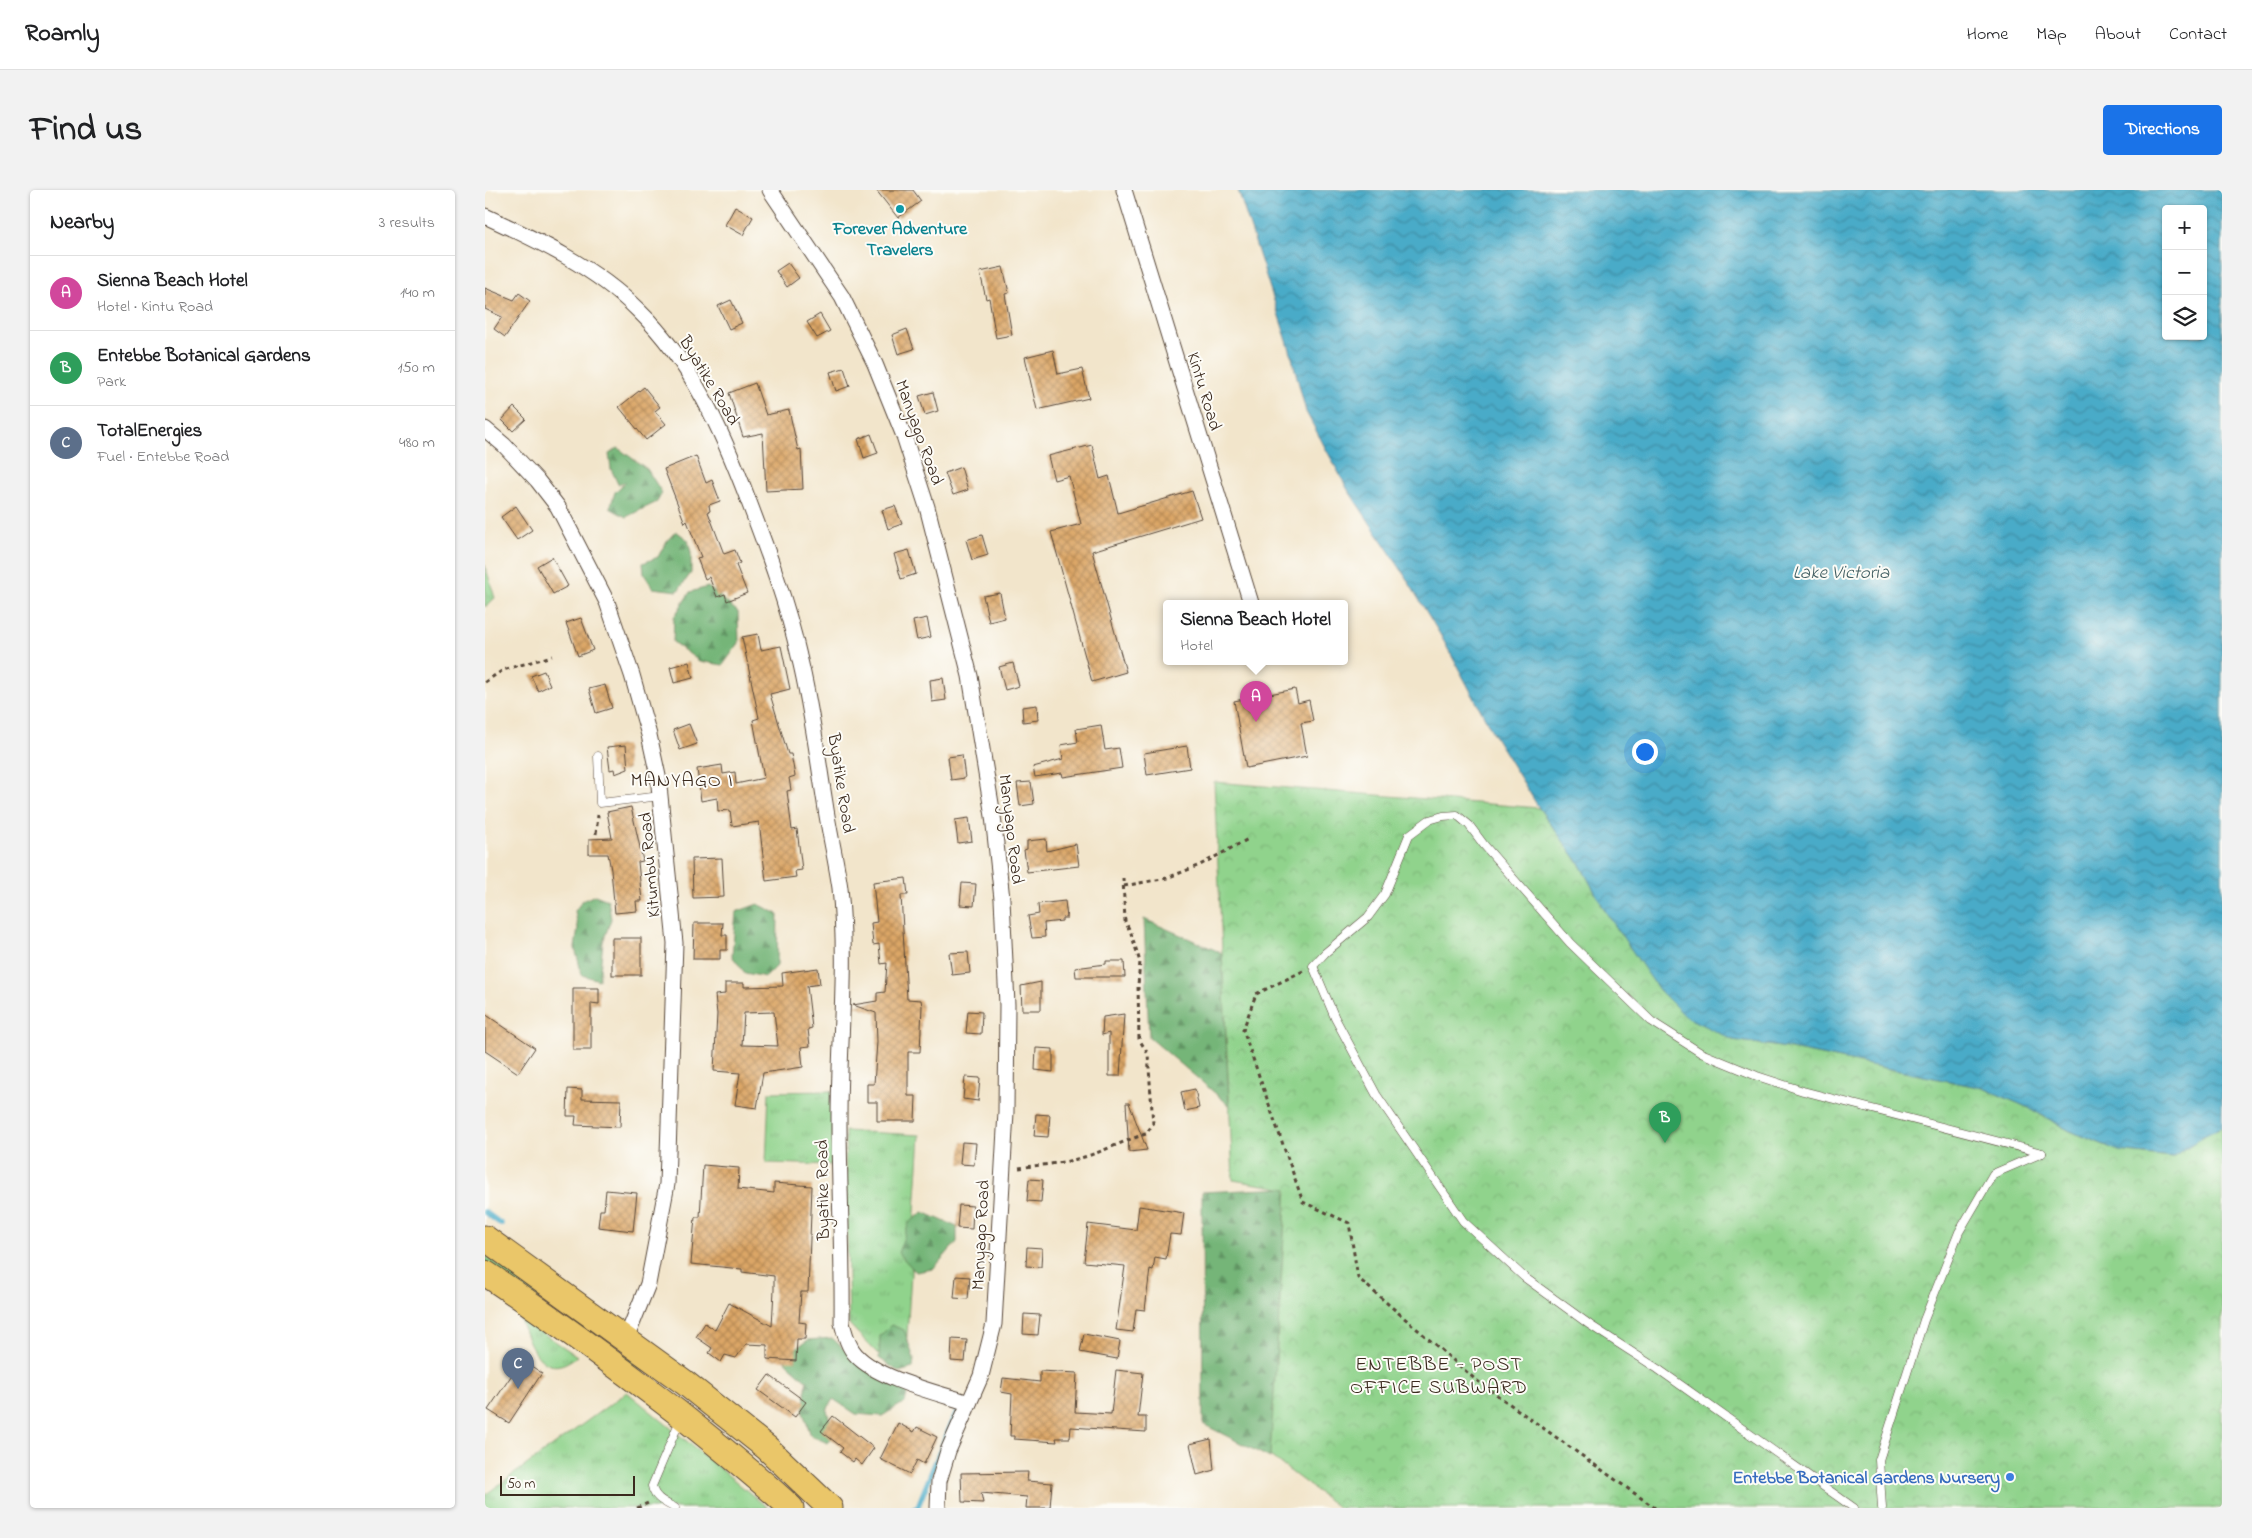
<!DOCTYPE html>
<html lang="en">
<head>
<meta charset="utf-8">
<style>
	:root { --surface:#fff; --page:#f2f2f2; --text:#202124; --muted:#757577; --line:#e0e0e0; --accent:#1a73e8 }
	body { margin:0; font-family:"Indie Flower",sans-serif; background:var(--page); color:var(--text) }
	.controls { position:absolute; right:15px; top:15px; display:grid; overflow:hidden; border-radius:5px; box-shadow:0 1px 4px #0004 }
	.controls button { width:45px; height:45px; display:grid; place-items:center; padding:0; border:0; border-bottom:1px solid var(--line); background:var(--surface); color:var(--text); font:25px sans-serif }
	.scale { position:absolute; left:15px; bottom:12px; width:135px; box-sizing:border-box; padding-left:5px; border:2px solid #3b2a1e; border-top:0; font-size:14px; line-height:18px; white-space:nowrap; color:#3b2a1e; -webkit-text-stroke:4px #fdfcf7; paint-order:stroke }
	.you { position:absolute; left:1159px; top:561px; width:18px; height:18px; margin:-12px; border:4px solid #fff; border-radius:50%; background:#1a73e8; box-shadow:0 0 0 8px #1a73e833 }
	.badge { display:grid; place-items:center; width:32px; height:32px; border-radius:50%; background:var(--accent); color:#fff; font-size:16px; font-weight:700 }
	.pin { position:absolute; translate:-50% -41px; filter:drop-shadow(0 1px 2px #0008) }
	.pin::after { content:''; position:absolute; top:26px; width:18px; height:15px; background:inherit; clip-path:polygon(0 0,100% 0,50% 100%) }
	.popup { position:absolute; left:678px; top:410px; width:185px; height:65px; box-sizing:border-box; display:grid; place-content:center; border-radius:5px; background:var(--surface); filter:drop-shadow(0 1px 4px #0005); font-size:16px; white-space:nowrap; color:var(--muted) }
	.popup b { font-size:19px; color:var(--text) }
	.popup::after { content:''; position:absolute; left:50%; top:100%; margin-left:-10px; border:10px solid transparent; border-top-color:var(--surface) }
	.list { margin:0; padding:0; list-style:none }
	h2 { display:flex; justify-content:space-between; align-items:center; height:65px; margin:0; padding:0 20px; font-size:21px }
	h2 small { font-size:16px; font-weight:400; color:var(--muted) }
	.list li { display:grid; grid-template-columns:32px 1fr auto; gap:15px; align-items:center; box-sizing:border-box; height:75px; padding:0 20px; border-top:1px solid var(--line) }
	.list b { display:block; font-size:19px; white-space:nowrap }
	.list p { margin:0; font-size:16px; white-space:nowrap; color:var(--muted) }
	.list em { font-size:16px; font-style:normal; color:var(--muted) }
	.icon { flex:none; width:28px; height:28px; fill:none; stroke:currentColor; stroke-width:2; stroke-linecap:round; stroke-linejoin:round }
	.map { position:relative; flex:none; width:1737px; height:1318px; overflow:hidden; border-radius:5px }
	header { display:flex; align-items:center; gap:30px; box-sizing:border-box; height:70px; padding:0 25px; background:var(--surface); border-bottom:1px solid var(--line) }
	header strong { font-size:24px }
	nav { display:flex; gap:28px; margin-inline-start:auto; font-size:18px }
	.intro { display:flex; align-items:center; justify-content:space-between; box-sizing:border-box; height:120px; padding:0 30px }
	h1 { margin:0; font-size:35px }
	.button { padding:12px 22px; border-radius:5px; background:var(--accent); color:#fff; font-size:18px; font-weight:700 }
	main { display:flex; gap:30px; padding:0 30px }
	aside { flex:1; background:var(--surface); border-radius:5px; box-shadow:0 1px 4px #0004 }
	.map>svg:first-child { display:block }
</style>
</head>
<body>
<header>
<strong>Roamly</strong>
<nav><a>Home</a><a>Map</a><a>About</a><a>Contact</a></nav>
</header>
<div class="intro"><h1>Find us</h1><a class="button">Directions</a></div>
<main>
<aside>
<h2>Nearby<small>3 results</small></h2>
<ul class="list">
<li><span class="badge" style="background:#d1479c">A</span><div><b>Sienna Beach Hotel</b><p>Hotel · Kintu Road</p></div><em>140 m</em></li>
<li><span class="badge" style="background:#2e9e5b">B</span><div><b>Entebbe Botanical Gardens</b><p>Park</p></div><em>150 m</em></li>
<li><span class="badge" style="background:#5c6f8a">C</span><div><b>TotalEnergies</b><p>Fuel · Entebbe Road</p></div><em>480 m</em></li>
</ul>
</aside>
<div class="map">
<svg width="1737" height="1318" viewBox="0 0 1737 1318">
	<defs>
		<pattern id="grass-tufts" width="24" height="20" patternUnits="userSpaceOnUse" patternTransform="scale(1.25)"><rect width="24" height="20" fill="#90d38c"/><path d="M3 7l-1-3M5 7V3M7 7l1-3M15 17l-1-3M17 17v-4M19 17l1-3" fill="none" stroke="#7db578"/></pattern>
		<pattern id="forest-firs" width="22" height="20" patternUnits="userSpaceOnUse" patternTransform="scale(1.25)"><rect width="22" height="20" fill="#74b578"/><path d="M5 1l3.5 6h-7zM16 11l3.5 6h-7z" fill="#609362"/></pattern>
		<pattern id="park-crowns" width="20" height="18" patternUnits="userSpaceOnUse" patternTransform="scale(1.25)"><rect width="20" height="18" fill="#90d38c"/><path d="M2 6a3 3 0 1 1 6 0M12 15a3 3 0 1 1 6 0" fill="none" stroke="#7db578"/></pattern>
		<pattern id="water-waves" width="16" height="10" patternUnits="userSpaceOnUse" patternTransform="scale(1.25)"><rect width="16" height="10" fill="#49abc8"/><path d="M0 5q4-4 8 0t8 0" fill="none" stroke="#3e8ba2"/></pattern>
		<pattern id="building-cross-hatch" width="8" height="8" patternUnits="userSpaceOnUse" patternTransform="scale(1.25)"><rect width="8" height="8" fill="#dba666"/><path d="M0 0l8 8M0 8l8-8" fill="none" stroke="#b38753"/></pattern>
	</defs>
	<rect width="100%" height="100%" fill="#fdfcf7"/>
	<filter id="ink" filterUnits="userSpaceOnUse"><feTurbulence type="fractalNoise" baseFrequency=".02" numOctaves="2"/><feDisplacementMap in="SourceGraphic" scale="10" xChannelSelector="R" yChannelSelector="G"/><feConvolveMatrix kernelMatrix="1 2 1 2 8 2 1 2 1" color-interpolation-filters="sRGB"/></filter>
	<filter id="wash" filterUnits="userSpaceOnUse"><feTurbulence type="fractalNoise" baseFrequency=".0096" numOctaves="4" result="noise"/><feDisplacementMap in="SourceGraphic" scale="20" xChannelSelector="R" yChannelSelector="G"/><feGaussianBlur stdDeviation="1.12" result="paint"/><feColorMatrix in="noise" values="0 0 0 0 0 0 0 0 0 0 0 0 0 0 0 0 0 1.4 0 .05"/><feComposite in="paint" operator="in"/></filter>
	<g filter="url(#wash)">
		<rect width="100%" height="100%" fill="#f2e5cb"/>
		<!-- grass -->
		<g fill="url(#grass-tufts)" stroke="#667e55">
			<polygon points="0,375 10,408 0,417"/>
			<polygon points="347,901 348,975 281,973 284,902"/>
			<polygon points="360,941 435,945 420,1176 394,1165 364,1134"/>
			<polygon points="0,1066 50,1099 159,1179 159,1182 0,1075"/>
			<path d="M 34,1127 L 92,1166 C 57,1194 45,1155 34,1127 Z"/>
			<polygon points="142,1202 283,1318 0,1318 0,1305"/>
		</g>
		<!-- forest -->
		<g fill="url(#forest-firs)" stroke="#58704b">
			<polygon points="133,258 162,279 177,303 172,312 141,327 125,318 130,302 141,292 133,294 126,279 124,264"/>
			<polygon points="191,341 203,350 206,363 206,383 193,401 168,398 159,384 158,373 173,367 181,352"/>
			<polygon points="223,397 253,422 254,453 238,475 214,471 188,452 189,427 205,402"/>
			<polygon points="110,705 123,710 126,729 118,752 114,790 97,785 90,758 93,738 90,721 97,711"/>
			<polygon points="273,714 293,724 292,776 281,787 260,783 247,766 251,722"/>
			<polygon points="659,729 737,763 744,915 664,847"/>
			<polygon points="802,998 785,1268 718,1234 717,1002"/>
			<polygon points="438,1022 472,1037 472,1052 448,1079 431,1082 413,1063 424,1033"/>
			<polygon points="406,1135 419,1140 429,1169 428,1178 414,1182 394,1168 395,1146"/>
			<polygon points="347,1148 360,1160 424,1197 420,1212 397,1226 371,1224 348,1209 342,1220 349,1246 343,1253 326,1246 318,1222 322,1191 302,1173 298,1167 323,1150"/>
		</g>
		<!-- park -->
		<polygon fill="url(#park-crowns)" stroke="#667e55" points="729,592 1054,618 1094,673 1122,724 1248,850 1302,858 1498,898 1544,918 1585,941 1634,961 1687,967 1722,944 1737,937 1737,1318 854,1318 785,1266 802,999 748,990"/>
		<!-- water -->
		<path fill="url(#water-waves)" stroke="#426a73" fill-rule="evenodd" d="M 753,0 L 1737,0 L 1737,937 L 1722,944 L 1687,967 L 1634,961 L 1585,941 L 1544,918 L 1498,898 L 1302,858 L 1248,850 L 1201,827 L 1174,800 L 1122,724 L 1094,673 L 1054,618 L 1009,545 L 956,446 L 915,378 L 863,300 L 821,222 L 805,160 ZM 1681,19 L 1718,19 L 1718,146 L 1681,146 Z"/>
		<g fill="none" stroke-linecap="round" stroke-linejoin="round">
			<!-- stream -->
			<g stroke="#49abc8" stroke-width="5.5">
				<polyline points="0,1022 16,1034"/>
				<path d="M 429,1318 L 433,1316 C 447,1282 459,1248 475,1216"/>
			</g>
		</g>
		<g id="blocks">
			<!-- building -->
			<g fill="url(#building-cross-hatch)" fill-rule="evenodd">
				<polygon points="391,0 428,0 436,11 413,28"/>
				<polygon points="250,17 268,27 258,45 240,35"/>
				<polygon points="303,73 314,88 302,97 291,81"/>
				<polygon points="518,77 524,103 520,104 527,145 511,148 504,108 501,109 495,82"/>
				<polygon points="0,98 29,110 34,103 45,111 20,147 9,139 17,127 0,119"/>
				<polygon points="246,110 257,133 244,139 233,116"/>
				<polygon points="335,124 345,141 332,148 322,132"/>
				<polygon points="422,139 429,159 413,164 407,145"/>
				<polygon points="568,160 573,184 597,179 604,208 552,220 540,167"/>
				<polygon points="359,178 365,196 351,201 345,182"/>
				<polygon points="270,193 281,225 304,220 313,260 316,259 318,299 281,301 278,243 258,247 244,203"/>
				<polygon points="159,197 175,217 170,221 181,234 161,250 134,217"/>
				<polygon points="448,202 453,221 440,225 434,206"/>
				<polygon points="29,217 41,229 28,241 17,230"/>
				<polygon points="386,244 393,263 379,268 373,249"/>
				<polygon points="607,255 615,289 624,286 633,323 707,301 716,328 607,361 641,482 607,492 566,342 596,334 584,286 569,290 563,266"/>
				<polygon points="211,266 221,293 227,290 235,311 224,315 225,321 223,322 239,364 250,360 255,373 251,375 262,403 242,411 240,404 232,407 224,387 220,389 212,368 216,367 202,331 200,333 179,279"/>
				<polygon points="476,277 483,300 468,305 460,283"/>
				<polygon points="31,316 47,340 32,350 16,327"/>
				<polygon points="410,316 417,334 403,339 397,320"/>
				<polygon points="497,345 503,365 487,370 481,350"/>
				<polygon points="424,360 431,384 416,389 409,364"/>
				<polygon points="67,367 83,396 68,404 52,376"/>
				<polygon points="515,403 520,428 504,432 498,406"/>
				<polygon points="96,428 108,460 93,466 81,433"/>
				<polygon points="442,428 446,447 432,450 428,431"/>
				<polygon points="273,444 276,460 296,456 305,499 285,504 303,564 306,564 310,586 304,588 306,600 302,601 307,640 312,639 317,680 310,681 311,687 281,691 274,632 247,636 245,620 233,621 232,608 216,611 212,579 237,575 238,584 250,582 251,594 279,588 268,530 274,528 257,447"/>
				<polygon points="204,472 208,488 189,493 185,477"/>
				<polygon points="528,473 534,496 520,500 514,477"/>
				<polygon points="59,481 65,495 53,501 46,486"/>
				<polygon points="458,488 461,510 447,512 445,490"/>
				<polygon points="120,495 127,518 111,523 104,499"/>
				<polygon points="810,499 813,513 824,510 828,531 816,533 822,566 761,578 749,511"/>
				<polygon points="552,515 553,530 538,532 537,517"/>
				<polygon points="204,534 212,554 195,560 188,540"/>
				<polygon points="616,535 620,560 634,558 637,578 578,587 577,583 550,587 548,577 578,569 576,555 593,552 591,539"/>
				<polygon points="141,555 143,579 130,584 129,579 125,580 122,557"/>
				<polygon points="702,556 705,578 662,585 659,563"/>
				<polygon points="477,565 480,588 466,590 463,567"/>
				<polygon points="546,592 549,614 535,616 532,593"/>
				<polygon points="146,617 158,671 153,672 157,711 151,711 152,721 130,723 126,680 123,664 104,664 104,649 127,648 122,622"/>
				<polygon points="484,628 487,651 473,653 470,630"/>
				<polygon points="561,649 562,661 591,654 594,676 542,682 539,660 542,659 542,651"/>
				<polygon points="237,668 239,707 208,708 207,669"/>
				<polygon points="421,688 423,705 416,705 422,809 436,810 437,816 435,862 423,862 423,906 431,906 430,931 392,931 392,912 382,912 382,894 389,894 392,852 391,823 368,815 392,811 392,803 400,802 402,773 396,774 394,754 388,755 386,733 392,732 388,692"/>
				<polygon points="477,693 491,694 489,716 475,715"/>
				<polygon points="580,711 582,728 577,728 577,731 559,733 560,747 547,748 543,726 554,724 553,714"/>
				<polygon points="209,733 238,733 237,745 242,745 242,760 235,760 235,769 208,769"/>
				<rect x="127" y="748" width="29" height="37"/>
				<polygon points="483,762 485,783 467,785 464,763"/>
				<polygon points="621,771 639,771 640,787 591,787 590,778 621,774"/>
				<path d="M 333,778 L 335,794 L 322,796 L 327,838 L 323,839 L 325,856 L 316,857 L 318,877 L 278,883 L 272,918 L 250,915 L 255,883 L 229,881 L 232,824 L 230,805 L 240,804 L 240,793 L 259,793 L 259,797 L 298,796 L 297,783 ZM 289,822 L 293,856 L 257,855 L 259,823 Z"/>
				<polygon points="556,792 556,820 537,820 536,796"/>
				<polygon points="88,798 114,798 114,814 106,813 106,860 88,860"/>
				<polygon points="483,821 497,822 496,844 481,843"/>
				<polygon points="0,824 50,858 33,883 0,861"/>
				<polygon points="639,824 635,886 624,886 624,843 617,845 618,827"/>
				<polygon points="551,858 568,859 568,882 550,880"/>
				<polygon points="480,887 495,888 493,911 478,909"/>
				<polygon points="83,899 97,900 97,909 136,910 135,937 90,935 91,926 82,926"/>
				<polygon points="710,899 714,918 700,921 696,902"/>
				<polygon points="641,913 644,913 662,960 644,962"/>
				<polygon points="551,924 565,925 563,947 549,946"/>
				<polygon points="477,952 491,953 489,975 475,974"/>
				<polygon points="218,975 254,978 253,999 289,1003 289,993 327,996 323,1102 316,1102 314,1132 321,1133 320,1149 312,1149 311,1171 282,1169 282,1155 261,1154 251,1168 240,1165 236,1172 224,1163 227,1158 211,1147 220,1133 230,1140 244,1113 287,1136 289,1100 289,1086 257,1082 257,1079 206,1074 210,1027 215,1027"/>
				<polygon points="544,989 558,990 556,1012 542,1011"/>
				<polygon points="121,1000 152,1003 148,1041 113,1037 115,1020 119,1020"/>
				<polygon points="474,1015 488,1016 487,1039 472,1038"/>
				<polygon points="654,1016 699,1023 696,1045 685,1044 681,1069 670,1067 668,1080 665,1079 660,1120 651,1119 648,1142 631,1140 640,1076 599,1072 603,1034 651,1040"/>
				<polygon points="542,1057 557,1058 556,1077 541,1076"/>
				<polygon points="471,1086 485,1087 483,1109 469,1108"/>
				<polygon points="539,1124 555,1125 553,1145 538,1144"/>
				<polygon points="599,1144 635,1151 632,1169 595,1162"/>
				<polygon points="467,1149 482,1150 480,1172 466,1171"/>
				<polygon points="37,1170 57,1183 24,1233 3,1220"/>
				<polygon points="631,1180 658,1183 653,1227 661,1227 661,1242 586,1237 585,1248 571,1248 572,1252 529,1249 529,1246 525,1246 527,1204 516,1202 518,1188 555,1192 555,1181 592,1183 590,1222 626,1224"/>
				<polygon points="284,1185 321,1212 310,1227 273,1200"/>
				<polygon points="348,1226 389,1258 377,1275 370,1269 368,1272 355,1262 358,1258 336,1241"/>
				<polygon points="413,1233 429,1242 432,1237 452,1247 439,1274 432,1270 425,1284 395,1269"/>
				<polygon points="726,1249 729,1280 712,1285 705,1254"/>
				<polygon points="543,1282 542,1291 567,1293 565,1318 541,1318 542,1307 496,1303 498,1313 477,1312 476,1283"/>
			</g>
		</g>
	</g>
	<g filter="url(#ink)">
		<use href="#blocks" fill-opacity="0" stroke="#564638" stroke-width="1"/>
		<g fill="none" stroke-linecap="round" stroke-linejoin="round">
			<defs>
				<g id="service">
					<polyline points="113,566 115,613 176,606"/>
					<path d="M 190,1318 C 179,1312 169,1308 167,1296 L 196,1228"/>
					<polyline points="1369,1318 1173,1179 1105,1135 1039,1087 978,1031 891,904 850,828 828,776 840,763 883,727 900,704 924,645 944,630 958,626 972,625 984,635 999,655 1085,753 1166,831 1216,863 1272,886 1318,901 1557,963"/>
					<polyline points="1397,1318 1394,1270 1439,1130 1474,1042 1508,984 1557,963"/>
				</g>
				<g id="minor">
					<polyline points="285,0 357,107 390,174 419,246 442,317 485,486 508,626 517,709 522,815 521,922 509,1134 496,1186 463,1261 454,1291 453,1318"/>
					<polyline points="639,0 766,413"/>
					<path d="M 0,26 C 54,51 110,77 153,120 C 207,172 238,243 264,312 C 283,362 302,413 314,466 C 326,514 332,563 340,613 C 344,641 351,670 355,698 C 363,775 354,852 354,928 C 354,997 358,1065 357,1133 C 360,1144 363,1157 371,1165 C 393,1189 453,1203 484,1213"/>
					<polyline points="0,239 19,255 52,290 73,317 122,412 147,485 164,545 173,586 190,753 182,994 163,1094 141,1149"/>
				</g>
				<g id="trunk">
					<polyline points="0,1048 199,1192 282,1258 345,1318"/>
					<path d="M 0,1083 C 66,1127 129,1174 192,1222 C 230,1253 270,1284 306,1318"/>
				</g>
			</defs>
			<!-- service casing -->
			<use href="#service" stroke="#564638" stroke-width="9"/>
			<!-- minor casing -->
			<use href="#minor" stroke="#564638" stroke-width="17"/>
			<!-- trunk casing -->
			<use href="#trunk" stroke="#564638" stroke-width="27"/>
			<!-- path -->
			<g stroke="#564638" stroke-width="3" stroke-dasharray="4 4" stroke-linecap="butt">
				<polyline points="0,492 18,480 67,466"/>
				<polyline points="111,644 113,625"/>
				<polyline points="639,696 682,688 715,675 765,648"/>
				<polyline points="818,781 771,804 758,840 818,1012 864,1033 873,1088 991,1190 1170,1318"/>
				<path d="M 534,978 C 553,975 573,974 592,969 C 616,963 637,951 661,944 L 668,934 L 663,864 L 654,849 L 653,795 L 655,772 L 646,743 L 640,731 L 638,688"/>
				<polyline points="152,1318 163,1313"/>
			</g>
			<!-- service -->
			<use href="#service" stroke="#fff" stroke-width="8"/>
			<!-- minor -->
			<use href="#minor" stroke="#fff" stroke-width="15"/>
			<!-- trunk -->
			<use href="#trunk" stroke="#eac669" stroke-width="25"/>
		</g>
	</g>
	<!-- markers -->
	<circle fill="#0f9aa8" stroke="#fdfcf7" stroke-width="2" cx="415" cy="19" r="5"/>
	<circle fill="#3f7fe0" stroke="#fdfcf7" stroke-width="2" cx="1525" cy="1287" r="5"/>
	<g text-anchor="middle" stroke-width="4" stroke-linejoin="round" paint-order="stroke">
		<!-- culture labels -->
		<g font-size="18" font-weight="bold" fill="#0d838f" stroke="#fdfcf7">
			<text x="415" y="44">Forever Adventure<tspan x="415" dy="21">Travelers</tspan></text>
		</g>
		<!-- street labels -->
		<g font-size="18" fill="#3b2a1e" stroke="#fdfcf7">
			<text transform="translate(225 190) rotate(59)" y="6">Byatike Road</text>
			<text transform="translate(720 201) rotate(73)" y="6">Kintu Road</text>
			<text transform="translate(435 242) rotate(70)" y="6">Manyago Road</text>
			<text transform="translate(357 593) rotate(81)" y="6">Byatike Road</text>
			<text transform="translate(527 639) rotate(83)" y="6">Manyago Road</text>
			<text transform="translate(164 675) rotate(-95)" y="6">Kitumbu Road</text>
			<text transform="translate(337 1000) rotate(-91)" y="6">Byatike Road</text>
			<text transform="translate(495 1045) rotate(-87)" y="6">Manyago Road</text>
		</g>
		<!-- shop labels -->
		<g font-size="18" font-weight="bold" fill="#366cbe" stroke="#fdfcf7" text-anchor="end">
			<text x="1515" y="1293">Entebbe Botanical Gardens Nursery</text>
		</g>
		<!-- water labels -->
		<g font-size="19" font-style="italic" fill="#415e62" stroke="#fdfcf7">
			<text x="1356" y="388">Lake Victoria</text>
		</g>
		<!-- quarter labels -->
		<g font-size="20" letter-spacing="1" fill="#3b2a1e" stroke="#fdfcf7">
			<text x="197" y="596">MANYAGO I</text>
			<text x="954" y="1180">ENTEBBE - POST<tspan x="954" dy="23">OFFICE SUBWARD</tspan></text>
		</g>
	</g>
</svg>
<div class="controls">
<button>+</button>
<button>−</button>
<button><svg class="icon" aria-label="layers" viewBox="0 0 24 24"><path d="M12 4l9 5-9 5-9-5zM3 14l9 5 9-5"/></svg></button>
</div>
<div class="scale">50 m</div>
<div class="you"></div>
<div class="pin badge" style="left:771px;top:532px;background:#d1479c">A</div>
<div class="popup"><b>Sienna Beach Hotel</b>Hotel</div>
<div class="pin badge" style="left:1180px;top:953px;background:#2e9e5b">B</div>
<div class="pin badge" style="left:33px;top:1199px;background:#5c6f8a">C</div>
</div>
</main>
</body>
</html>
